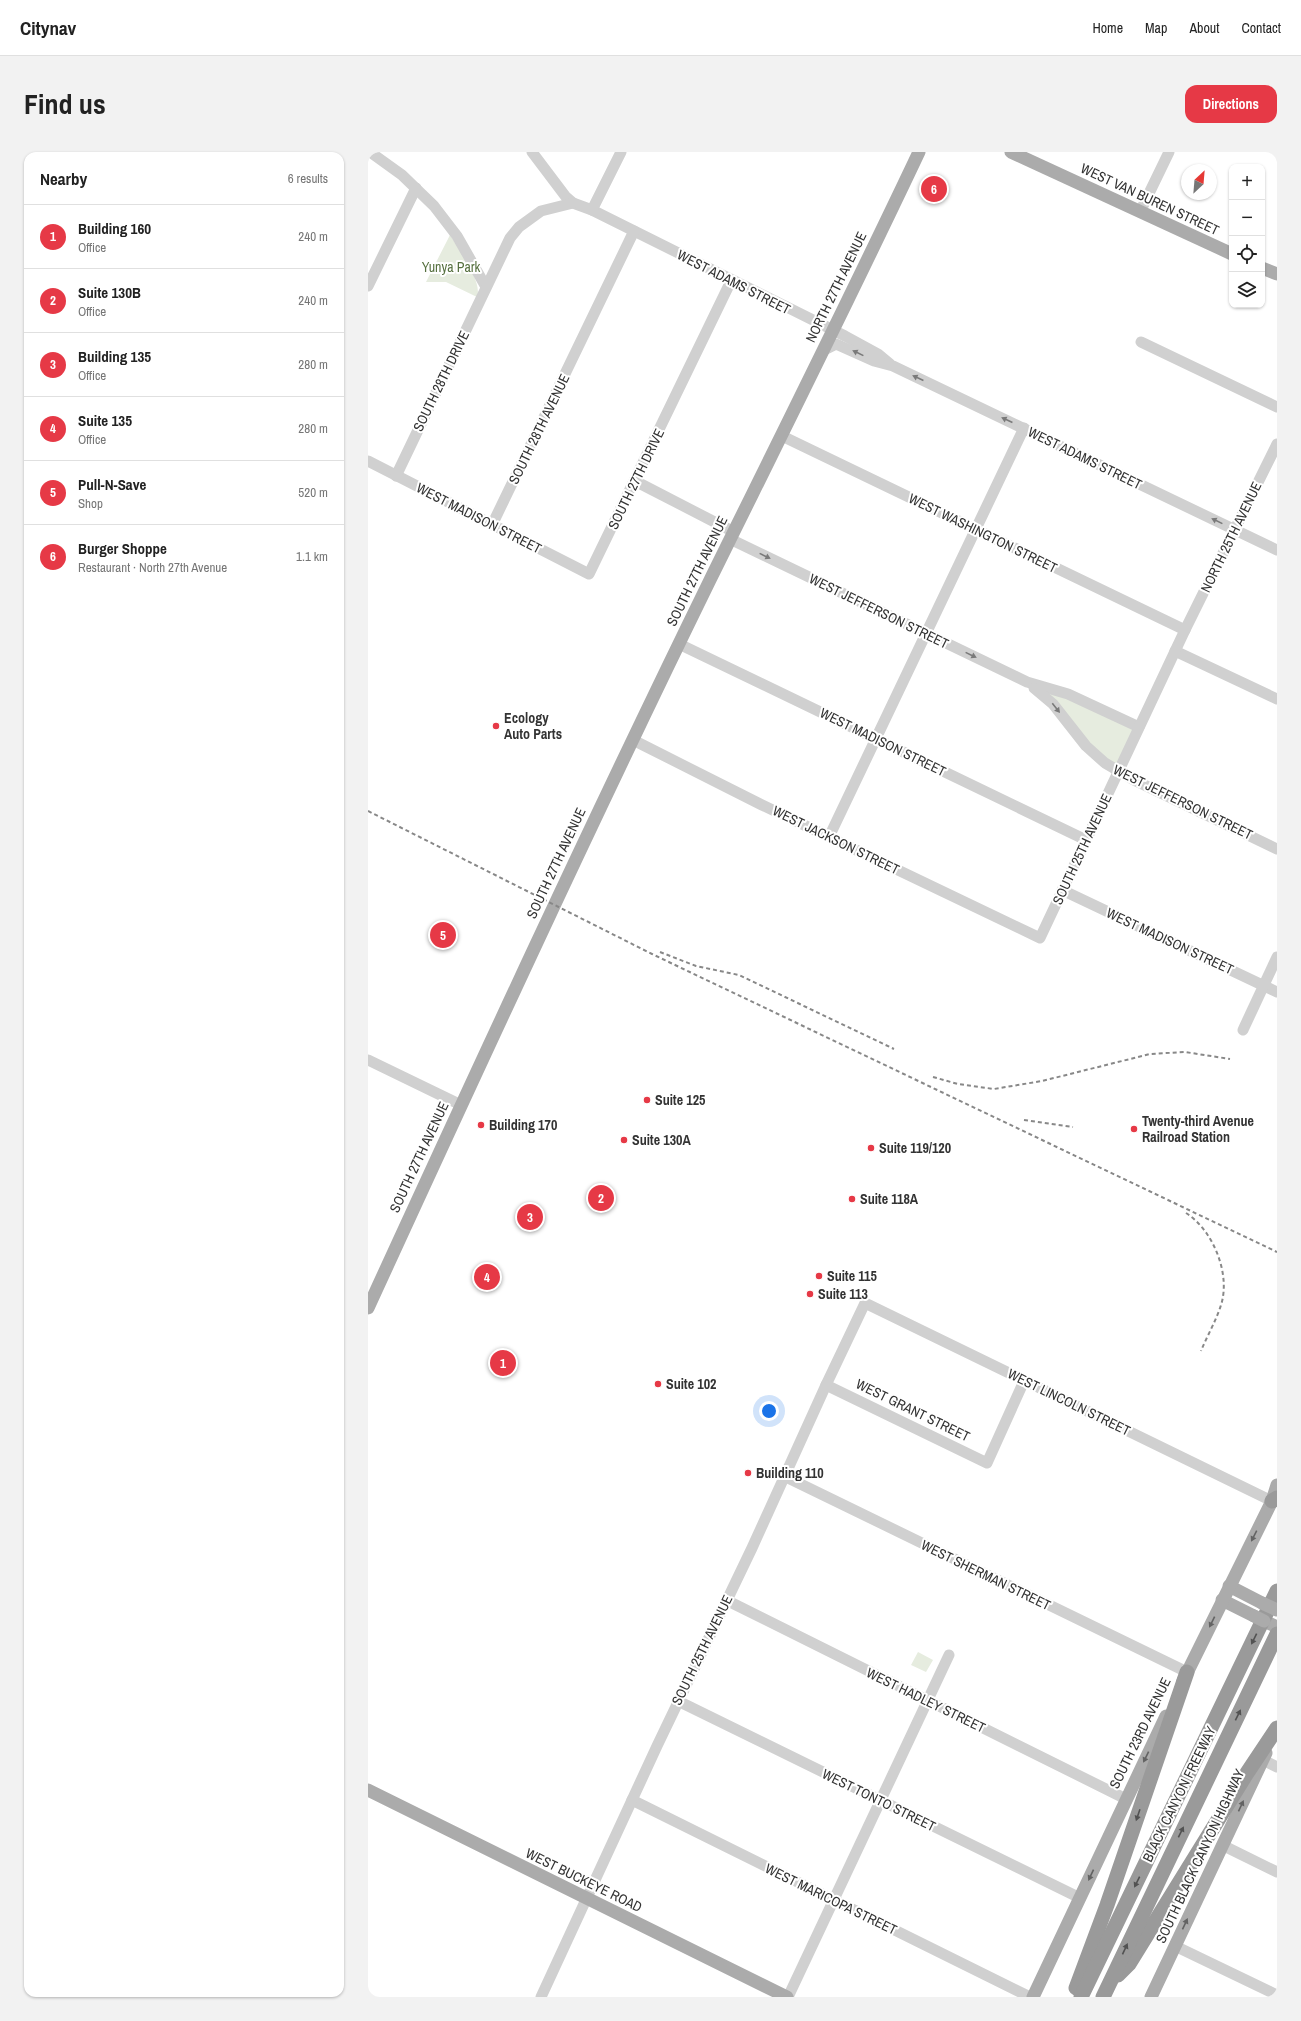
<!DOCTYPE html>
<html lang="en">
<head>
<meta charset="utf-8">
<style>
	:root { --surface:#fff; --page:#f2f2f2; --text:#222; --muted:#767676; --line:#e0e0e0; --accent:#e63946 }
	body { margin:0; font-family:"Archivo Narrow",sans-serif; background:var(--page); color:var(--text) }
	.controls { position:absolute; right:12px; top:12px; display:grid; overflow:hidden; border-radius:8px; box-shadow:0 1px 3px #0004 }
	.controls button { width:36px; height:36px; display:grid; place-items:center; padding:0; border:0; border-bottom:1px solid var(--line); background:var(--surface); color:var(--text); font:20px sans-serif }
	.compass { position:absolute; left:813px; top:12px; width:36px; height:36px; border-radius:50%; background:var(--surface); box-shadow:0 1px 3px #0004; rotate:26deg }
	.you { position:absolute; left:401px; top:1259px; width:14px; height:14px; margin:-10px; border:3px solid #fff; border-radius:50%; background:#1a73e8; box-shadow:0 0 0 6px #1a73e833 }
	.badge { display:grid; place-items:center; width:26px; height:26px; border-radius:50%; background:var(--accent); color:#fff; font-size:13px; font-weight:700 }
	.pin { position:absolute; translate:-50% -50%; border:2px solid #fff; box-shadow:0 1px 4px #0006 }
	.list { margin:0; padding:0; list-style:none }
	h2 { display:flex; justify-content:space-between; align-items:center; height:52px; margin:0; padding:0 16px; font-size:17px }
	h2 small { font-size:13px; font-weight:400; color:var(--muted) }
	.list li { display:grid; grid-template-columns:26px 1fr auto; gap:12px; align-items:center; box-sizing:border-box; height:64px; padding:0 16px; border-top:1px solid var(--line) }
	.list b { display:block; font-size:15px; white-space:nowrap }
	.list p { margin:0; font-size:13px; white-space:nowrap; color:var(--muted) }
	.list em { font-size:13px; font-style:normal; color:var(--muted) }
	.icon { flex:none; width:22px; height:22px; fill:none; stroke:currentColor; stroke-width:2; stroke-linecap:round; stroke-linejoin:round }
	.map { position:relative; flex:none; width:909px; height:1845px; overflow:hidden; border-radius:12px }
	header { display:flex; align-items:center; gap:24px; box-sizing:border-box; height:56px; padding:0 20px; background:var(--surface); border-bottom:1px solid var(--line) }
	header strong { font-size:19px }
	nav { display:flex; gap:22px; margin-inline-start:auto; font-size:14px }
	.intro { display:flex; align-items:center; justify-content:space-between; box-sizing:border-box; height:96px; padding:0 24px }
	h1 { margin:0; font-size:28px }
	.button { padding:10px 18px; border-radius:12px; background:var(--accent); color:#fff; font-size:14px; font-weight:700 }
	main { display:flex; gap:24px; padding:0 24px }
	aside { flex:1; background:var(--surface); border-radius:12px; box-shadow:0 1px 3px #0004 }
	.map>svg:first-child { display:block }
</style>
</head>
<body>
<header>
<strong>Citynav</strong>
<nav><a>Home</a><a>Map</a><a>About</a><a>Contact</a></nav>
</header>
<div class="intro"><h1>Find us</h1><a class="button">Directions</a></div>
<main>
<aside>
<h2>Nearby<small>6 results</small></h2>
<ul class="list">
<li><span class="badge">1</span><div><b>Building 160</b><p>Office</p></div><em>240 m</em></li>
<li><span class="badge">2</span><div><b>Suite 130B</b><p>Office</p></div><em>240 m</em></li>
<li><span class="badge">3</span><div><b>Building 135</b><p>Office</p></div><em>280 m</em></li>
<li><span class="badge">4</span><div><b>Suite 135</b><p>Office</p></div><em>280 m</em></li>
<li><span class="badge">5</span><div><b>Pull-N-Save</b><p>Shop</p></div><em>520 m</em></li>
<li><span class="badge">6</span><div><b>Burger Shoppe</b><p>Restaurant · North 27th Avenue</p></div><em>1.1 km</em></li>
</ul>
</aside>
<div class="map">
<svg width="909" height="1845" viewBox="0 0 909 1845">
	<rect width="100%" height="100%" fill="#fff"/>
	<!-- green -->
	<g fill="#e6ecdf">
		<path d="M 82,83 C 90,96 115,130 109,145 L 78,130 L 58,130 Z"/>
		<polygon points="684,538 771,575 751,619 737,611 676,543"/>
		<polygon points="550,1500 565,1508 558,1520 543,1513"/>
	</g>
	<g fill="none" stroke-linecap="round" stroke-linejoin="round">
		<!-- minor -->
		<g stroke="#d0d0d0" stroke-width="11">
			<polyline points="2,0 34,23 66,54 89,84 118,135"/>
			<polyline points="164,0 198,45 205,51 224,58 477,184 510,202 522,212"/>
			<polyline points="224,58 253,0"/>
			<polyline points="772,60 801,0"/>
			<polyline points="0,134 48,36"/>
			<polyline points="773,190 909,255"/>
			<polyline points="456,198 468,192 506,209 525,214 909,398"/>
			<polyline points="414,284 817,478"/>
			<polyline points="0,309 221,422 363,129"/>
			<polyline points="28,324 142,86 151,75 173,59 205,51"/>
			<polyline points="267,329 366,380"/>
			<polyline points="124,373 266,79"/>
			<polyline points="362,387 659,530 700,542 771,575"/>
			<polyline points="311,492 718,688"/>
			<polyline points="807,499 909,547"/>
			<polyline points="666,536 685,552 718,594 737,611 766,628 909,697"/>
			<polyline points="265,588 394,653 672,786 817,478 909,292"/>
			<polyline points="461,685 656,276"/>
			<polyline points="694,738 909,840"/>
			<polyline points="875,878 909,805"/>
			<polyline points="0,908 93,953"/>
			<polyline points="458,1233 619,1311 656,1229"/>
			<polyline points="416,1324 819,1520"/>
			<polyline points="358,1448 758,1647"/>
			<polyline points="310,1549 712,1746"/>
			<polyline points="895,1608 909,1615"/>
			<polyline points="264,1648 662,1845"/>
			<polyline points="854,1693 909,1720"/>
			<polyline points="807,1794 909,1843"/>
			<polyline points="173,1845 289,1594 384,1396 458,1233 497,1151 904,1349"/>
			<polyline points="420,1845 581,1503"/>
		</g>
		<!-- major -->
		<g stroke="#ababab" stroke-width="13">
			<polyline points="643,0 864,102"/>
			<polyline points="894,116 909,122"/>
			<path d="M 0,1156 C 112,912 224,669 342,428 C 412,286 483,144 551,0"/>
			<polyline points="861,1434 894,1451"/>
			<polyline points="854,1448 886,1464"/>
			<polyline points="896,1469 909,1475"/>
			<polyline points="815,1529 904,1349 909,1333"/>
			<polyline points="0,1638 419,1845"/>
			<polyline points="665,1845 798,1564"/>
			<polyline points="783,1845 898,1601"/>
		</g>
		<!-- highway -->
		<g stroke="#9a9a9a" stroke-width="15">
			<polyline points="904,1349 909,1346"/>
			<polyline points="750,1823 761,1812 879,1621 909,1576"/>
			<polyline points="708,1836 739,1753 819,1520"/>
			<polyline points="713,1845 909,1439"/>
			<polyline points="735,1845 909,1482"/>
		</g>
		<!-- rail -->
		<g stroke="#888" stroke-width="2" stroke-dasharray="4 3" stroke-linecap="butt">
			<polyline points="0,659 284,802 909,1100"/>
			<polyline points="292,800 328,814 371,823 526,897"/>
			<polyline points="565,925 590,932 626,937 674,929 782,902 817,900 862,907"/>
			<polyline points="656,968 705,975"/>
			<path d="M 818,1061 C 845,1078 863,1122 853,1153 C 848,1169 839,1184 833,1199"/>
		</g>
		<!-- major-bridge -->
		<g stroke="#ababab" stroke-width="13">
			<polyline points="894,1451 909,1458"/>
			<polyline points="886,1464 896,1469"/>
		</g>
	</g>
	<!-- one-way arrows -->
	<defs><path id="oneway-solid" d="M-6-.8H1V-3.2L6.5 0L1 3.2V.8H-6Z"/></defs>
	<g fill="#7a7a7a">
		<use href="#oneway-solid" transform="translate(490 201) rotate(-154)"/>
		<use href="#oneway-solid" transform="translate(550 226) rotate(-155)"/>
		<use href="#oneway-solid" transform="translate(639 268) rotate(-155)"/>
		<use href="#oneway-solid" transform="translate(849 369) rotate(-154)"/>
		<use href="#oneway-solid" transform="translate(397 404) rotate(26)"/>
		<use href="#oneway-solid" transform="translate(603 503) rotate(26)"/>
		<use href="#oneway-solid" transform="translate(688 556) rotate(52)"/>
	</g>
	<g fill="#636363">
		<use href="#oneway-solid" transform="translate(886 1384) rotate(117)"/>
		<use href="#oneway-solid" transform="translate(844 1470) rotate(116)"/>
		<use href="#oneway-solid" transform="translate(778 1605) rotate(116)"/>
		<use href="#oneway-solid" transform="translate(873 1654) rotate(-65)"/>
		<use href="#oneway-solid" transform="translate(723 1723) rotate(115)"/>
		<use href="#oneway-solid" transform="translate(817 1772) rotate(-65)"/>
	</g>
	<g fill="#525252">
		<use href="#oneway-solid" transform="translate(886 1487) rotate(116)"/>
		<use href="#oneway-solid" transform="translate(870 1563) rotate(-64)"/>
		<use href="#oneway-solid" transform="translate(770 1663) rotate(109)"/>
		<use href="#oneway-solid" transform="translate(813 1680) rotate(-64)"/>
		<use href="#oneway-solid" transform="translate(769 1730) rotate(116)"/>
		<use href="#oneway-solid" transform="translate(757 1797) rotate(-65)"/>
	</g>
	<!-- markers -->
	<g fill="#e63946" stroke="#fff" stroke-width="1.5">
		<circle cx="128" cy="574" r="4"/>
		<circle cx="279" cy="948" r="4"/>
		<circle cx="113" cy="973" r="4"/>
		<circle cx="766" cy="977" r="4"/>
		<circle cx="256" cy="988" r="4"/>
		<circle cx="503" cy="996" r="4"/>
		<circle cx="484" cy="1047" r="4"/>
		<circle cx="451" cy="1124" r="4"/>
		<circle cx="442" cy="1142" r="4"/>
		<circle cx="290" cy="1232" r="4"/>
		<circle cx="380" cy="1321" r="4"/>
	</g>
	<g text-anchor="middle" stroke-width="4" stroke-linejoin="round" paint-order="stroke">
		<!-- street labels -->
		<g font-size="14" fill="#333" stroke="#fff">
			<text transform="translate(782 47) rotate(25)" y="5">WEST VAN BUREN STREET</text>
			<text transform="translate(366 130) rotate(27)" y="5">WEST ADAMS STREET</text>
			<text transform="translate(468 135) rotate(-64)" y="5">NORTH 27TH AVENUE</text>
			<text transform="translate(73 229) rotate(-64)" y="5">SOUTH 28TH DRIVE</text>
			<text transform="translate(171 277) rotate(-64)" y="5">SOUTH 28TH AVENUE</text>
			<text transform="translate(717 306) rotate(26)" y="5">WEST ADAMS STREET</text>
			<text transform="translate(268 327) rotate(-64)" y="5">SOUTH 27TH DRIVE</text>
			<text transform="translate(111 366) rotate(27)" y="5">WEST MADISON STREET</text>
			<text transform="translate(615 381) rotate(26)" y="5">WEST WASHINGTON STREET</text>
			<text transform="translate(863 385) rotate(-64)" y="5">NORTH 25TH AVENUE</text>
			<text transform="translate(329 419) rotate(-64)" y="5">SOUTH 27TH AVENUE</text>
			<text transform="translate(511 459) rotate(26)" y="5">WEST JEFFERSON STREET</text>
			<text transform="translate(515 590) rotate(26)" y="5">WEST MADISON STREET</text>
			<text transform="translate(815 650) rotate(26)" y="5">WEST JEFFERSON STREET</text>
			<text transform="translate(468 688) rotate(26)" y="5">WEST JACKSON STREET</text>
			<text transform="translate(714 697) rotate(-65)" y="5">SOUTH 25TH AVENUE</text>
			<text transform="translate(188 711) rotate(-65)" y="5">SOUTH 27TH AVENUE</text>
			<text transform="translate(802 789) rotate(25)" y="5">WEST MADISON STREET</text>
			<text transform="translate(51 1005) rotate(-65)" y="5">SOUTH 27TH AVENUE</text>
			<text transform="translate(701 1250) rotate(26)" y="5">WEST LINCOLN STREET</text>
			<text transform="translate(545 1258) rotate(26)" y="5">WEST GRANT STREET</text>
			<text transform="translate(618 1423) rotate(26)" y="5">WEST SHERMAN STREET</text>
			<text transform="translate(334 1498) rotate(-64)" y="5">SOUTH 25TH AVENUE</text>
			<text transform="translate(558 1548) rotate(26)" y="5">WEST HADLEY STREET</text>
			<text transform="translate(772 1581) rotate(-64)" y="5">SOUTH 23RD AVENUE</text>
			<text transform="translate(811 1642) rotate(-64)" y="5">BLACK CANYON FREEWAY</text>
			<text transform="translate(511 1648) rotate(26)" y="5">WEST TONTO STREET</text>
			<text transform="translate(832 1704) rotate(-65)" y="5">SOUTH BLACK CANYON HIGHWAY</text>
			<text transform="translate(216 1728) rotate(26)" y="5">WEST BUCKEYE ROAD</text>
			<text transform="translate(463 1747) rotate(26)" y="5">WEST MARICOPA STREET</text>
		</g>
		<!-- park labels -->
		<g font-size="14" fill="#56703f" stroke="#fff">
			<text x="83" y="120">Yunya Park</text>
		</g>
		<!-- poi labels -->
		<g font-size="14" font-weight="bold" fill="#333" stroke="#fff" text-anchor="start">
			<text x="136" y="571">Ecology<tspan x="136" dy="16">Auto Parts</tspan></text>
			<text x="287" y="953">Suite 125</text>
			<text x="774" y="974">Twenty-third Avenue<tspan x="774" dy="16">Railroad Station</tspan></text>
			<text x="121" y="978">Building 170</text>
			<text x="264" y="993">Suite 130A</text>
			<text x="511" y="1001">Suite 119/120</text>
			<text x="492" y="1052">Suite 118A</text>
			<text x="459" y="1129">Suite 115</text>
			<text x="450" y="1147">Suite 113</text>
			<text x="298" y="1237">Suite 102</text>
			<text x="388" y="1326">Building 110</text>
		</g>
	</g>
</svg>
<div class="controls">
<button>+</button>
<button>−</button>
<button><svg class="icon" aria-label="locate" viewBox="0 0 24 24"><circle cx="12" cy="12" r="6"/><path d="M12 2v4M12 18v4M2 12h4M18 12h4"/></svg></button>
<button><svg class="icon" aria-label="layers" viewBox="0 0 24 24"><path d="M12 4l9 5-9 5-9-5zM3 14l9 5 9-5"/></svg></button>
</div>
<svg class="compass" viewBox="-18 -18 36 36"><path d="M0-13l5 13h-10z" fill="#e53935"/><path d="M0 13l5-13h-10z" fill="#767676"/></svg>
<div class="you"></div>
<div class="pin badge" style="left:135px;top:1211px">1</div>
<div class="pin badge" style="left:233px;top:1046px">2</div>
<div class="pin badge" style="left:162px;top:1065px">3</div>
<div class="pin badge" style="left:119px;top:1125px">4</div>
<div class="pin badge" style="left:75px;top:783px">5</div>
<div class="pin badge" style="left:566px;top:37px">6</div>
</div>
</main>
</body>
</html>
